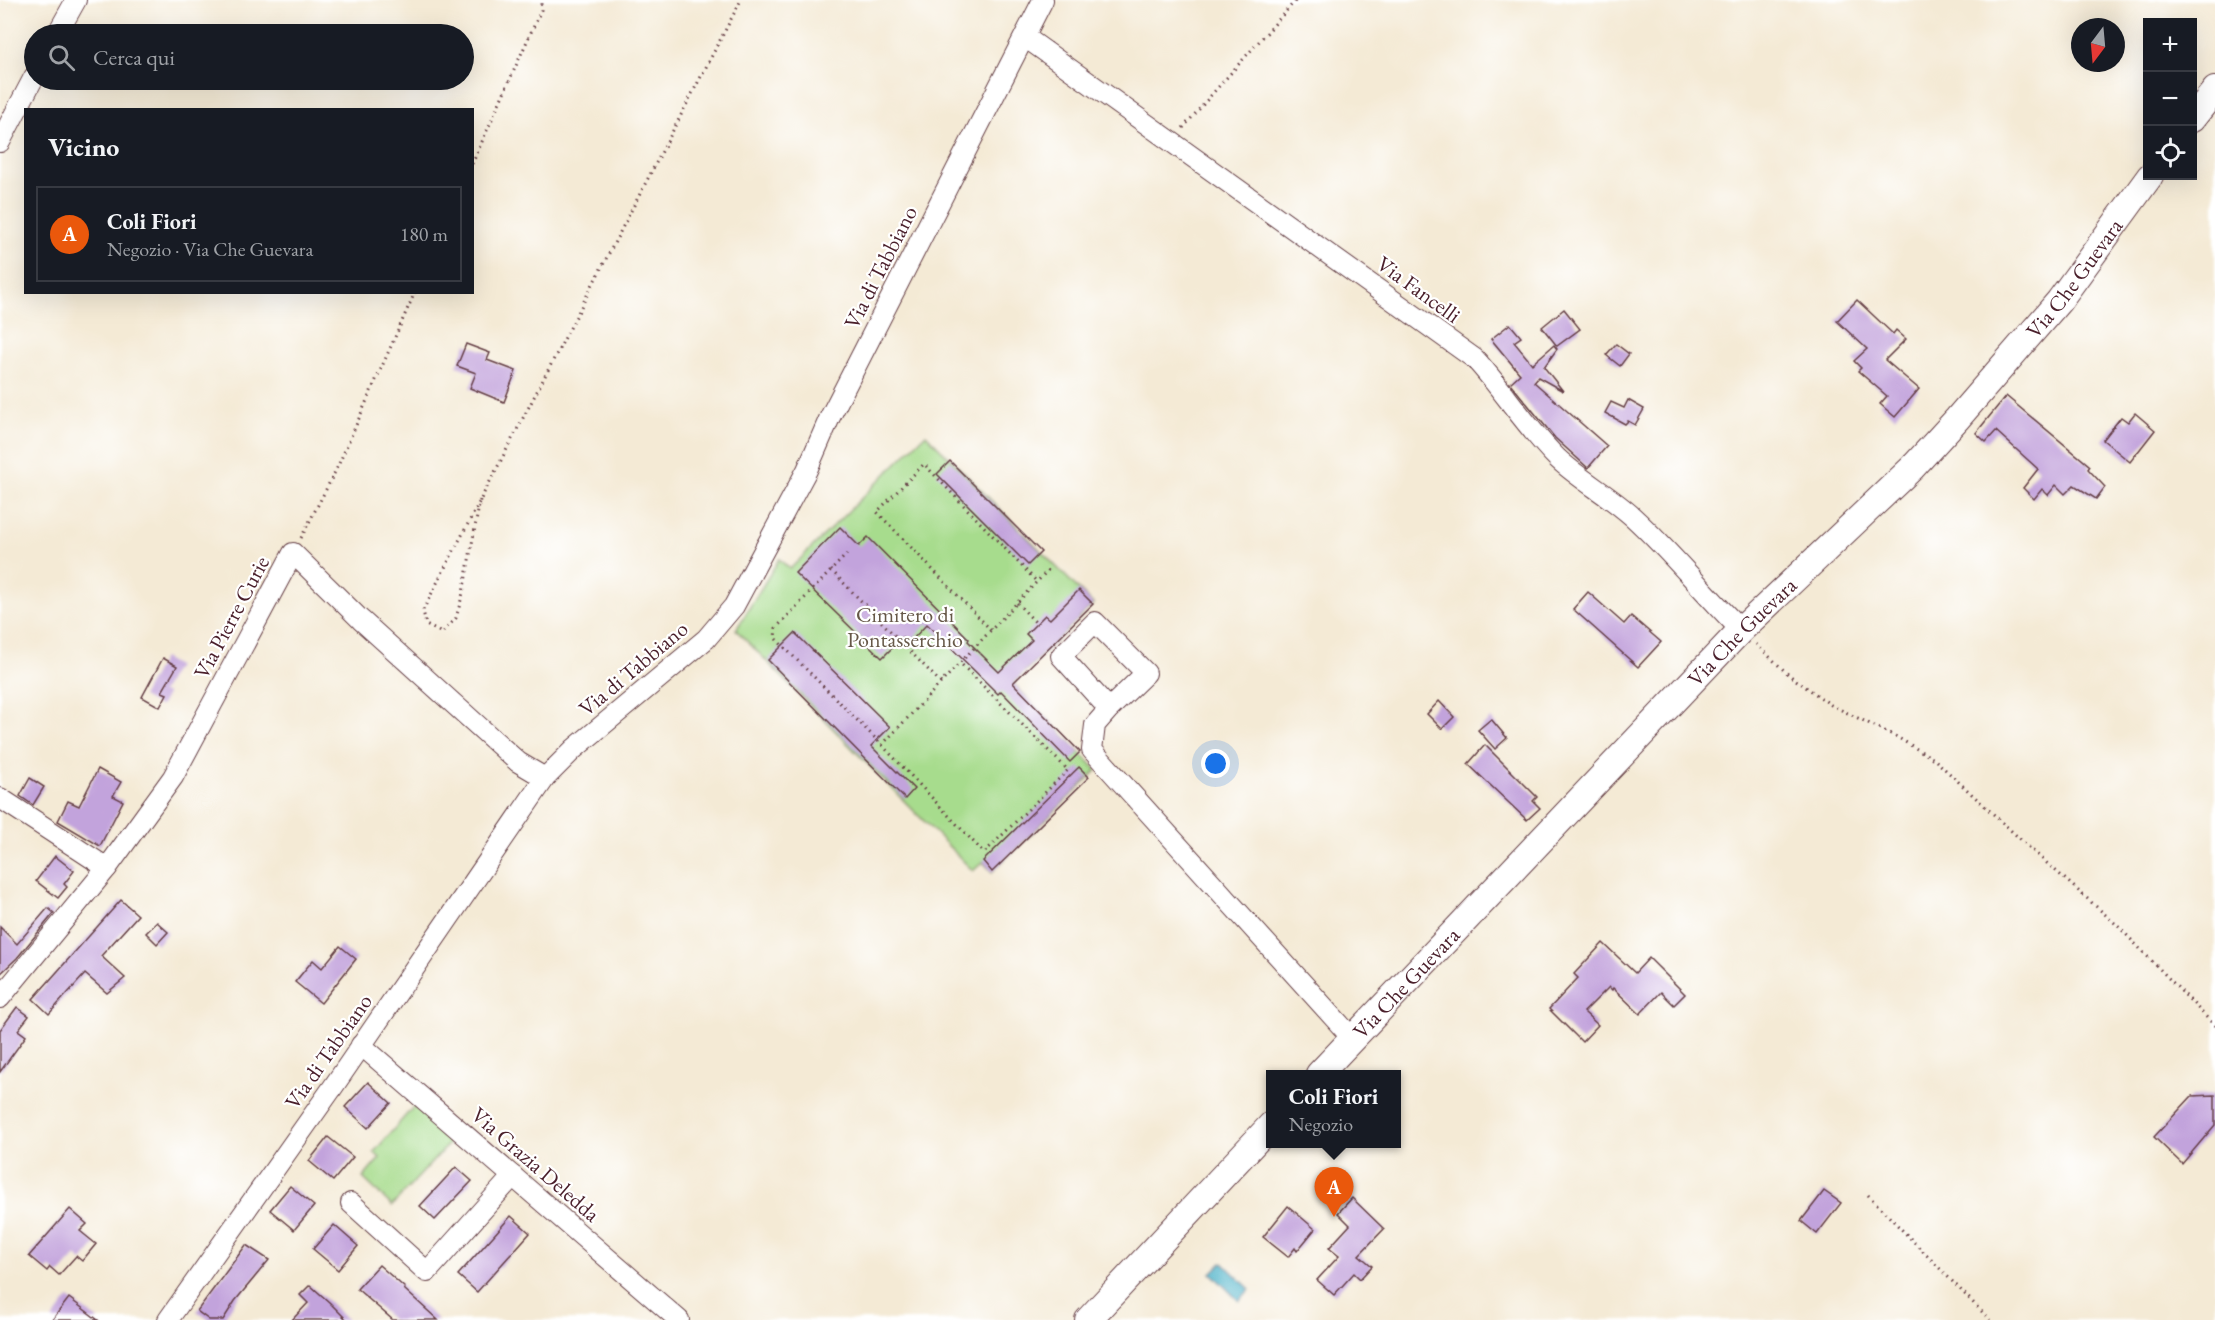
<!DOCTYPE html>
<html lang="it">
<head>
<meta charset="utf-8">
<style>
	:root { --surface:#171b24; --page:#242831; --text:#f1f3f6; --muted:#9ea1a6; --line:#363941; --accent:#ea580c }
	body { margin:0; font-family:"EB Garamond",serif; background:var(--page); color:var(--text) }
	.controls { position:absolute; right:18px; top:18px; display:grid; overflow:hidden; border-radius:0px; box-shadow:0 6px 24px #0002 }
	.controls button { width:54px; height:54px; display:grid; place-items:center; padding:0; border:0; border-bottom:2px solid var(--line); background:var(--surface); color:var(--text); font:30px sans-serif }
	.compass { position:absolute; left:2071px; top:18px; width:54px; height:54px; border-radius:50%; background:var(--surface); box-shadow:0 6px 24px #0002; rotate:196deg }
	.you { position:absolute; left:1216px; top:764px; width:21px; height:21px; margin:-15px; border:4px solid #fff; border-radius:50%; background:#1a73e8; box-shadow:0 0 0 9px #1a73e833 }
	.badge { display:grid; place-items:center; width:39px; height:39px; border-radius:50%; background:var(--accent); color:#fff; font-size:20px; font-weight:700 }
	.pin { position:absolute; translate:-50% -50px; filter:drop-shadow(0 2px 3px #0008) }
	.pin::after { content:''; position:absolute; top:32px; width:21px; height:18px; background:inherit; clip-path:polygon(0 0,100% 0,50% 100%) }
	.popup { position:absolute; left:1266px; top:1070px; width:135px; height:78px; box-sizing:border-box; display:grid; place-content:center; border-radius:0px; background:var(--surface); filter:drop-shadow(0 2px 4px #0005); font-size:20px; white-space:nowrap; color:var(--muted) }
	.popup b { font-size:22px; color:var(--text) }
	.popup::after { content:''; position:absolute; left:50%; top:100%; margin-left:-12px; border:12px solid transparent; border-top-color:var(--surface) }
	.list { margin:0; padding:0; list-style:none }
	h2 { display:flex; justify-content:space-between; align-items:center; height:78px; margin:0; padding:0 24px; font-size:26px }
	h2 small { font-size:20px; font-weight:400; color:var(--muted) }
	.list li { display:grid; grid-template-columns:39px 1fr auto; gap:18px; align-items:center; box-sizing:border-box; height:96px; margin:0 12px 12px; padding:0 12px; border:2px solid var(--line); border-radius:0px }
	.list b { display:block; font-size:22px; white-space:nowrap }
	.list p { margin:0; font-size:20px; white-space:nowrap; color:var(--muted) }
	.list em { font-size:20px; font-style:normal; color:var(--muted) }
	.icon { flex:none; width:33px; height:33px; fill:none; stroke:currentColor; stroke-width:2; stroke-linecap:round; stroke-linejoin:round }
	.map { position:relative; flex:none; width:2215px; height:1320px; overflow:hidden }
	.search { position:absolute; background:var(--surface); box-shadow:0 6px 24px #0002; left:24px; top:24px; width:450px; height:66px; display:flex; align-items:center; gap:15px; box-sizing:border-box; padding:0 21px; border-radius:33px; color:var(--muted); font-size:22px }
	.panel { position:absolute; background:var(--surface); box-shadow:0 6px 24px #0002; left:24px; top:108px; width:450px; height:186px; border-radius:0px }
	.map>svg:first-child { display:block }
</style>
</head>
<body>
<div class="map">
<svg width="2215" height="1320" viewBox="0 0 2215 1320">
	<rect width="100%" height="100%" fill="#fff"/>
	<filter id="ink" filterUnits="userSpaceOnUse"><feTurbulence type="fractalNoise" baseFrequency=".0167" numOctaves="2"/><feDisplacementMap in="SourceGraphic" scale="12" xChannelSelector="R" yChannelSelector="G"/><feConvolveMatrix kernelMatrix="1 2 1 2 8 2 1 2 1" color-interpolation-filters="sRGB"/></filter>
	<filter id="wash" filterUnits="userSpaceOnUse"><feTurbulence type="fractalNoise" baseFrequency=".008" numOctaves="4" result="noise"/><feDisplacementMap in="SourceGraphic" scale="24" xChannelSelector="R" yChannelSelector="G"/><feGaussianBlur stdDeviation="1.35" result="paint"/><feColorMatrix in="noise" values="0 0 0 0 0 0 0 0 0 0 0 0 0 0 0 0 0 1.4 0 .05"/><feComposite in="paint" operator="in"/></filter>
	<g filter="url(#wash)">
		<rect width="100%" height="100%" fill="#f4ead5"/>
		<!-- green -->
		<g fill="#a7dc8d" stroke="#787e5c" stroke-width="1.5">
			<polygon points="926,434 1093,604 1013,683 1097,770 992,872 983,862 973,871 736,630 779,559 790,569"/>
			<polygon points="414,1106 454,1138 392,1206 363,1178 380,1158 374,1152"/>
		</g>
		<!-- water -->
		<polygon fill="#48b1c7" stroke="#496879" stroke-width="1.5" points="1222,1262 1250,1289 1239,1301 1211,1273"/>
		<g id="blocks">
			<!-- building -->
			<g fill="#c2a3dc">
				<polygon points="1857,300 1893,334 1896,330 1906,339 1885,360 1919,389 1895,417 1880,404 1887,396 1858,371 1861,368 1854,361 1867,349 1837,321"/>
				<polygon points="1564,309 1580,329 1557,346 1542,327"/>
				<polygon points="1510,324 1521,337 1514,342 1532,364 1554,345 1557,349 1544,367 1563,391 1538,377 1534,382 1607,446 1588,468 1555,438 1510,383 1520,374 1491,339"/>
				<polygon points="466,344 490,353 487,360 516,371 504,402 470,388 476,373 457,366"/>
				<polygon points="1616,344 1629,354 1620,366 1606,355"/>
				<polygon points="2006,396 2090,466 2088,469 2105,487 2096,499 2074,485 2065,494 2056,485 2048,495 2042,489 2034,499 2023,488 2038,469 1996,431 1986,442 1976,433"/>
				<polygon points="1628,400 1644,409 1635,425 1628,421 1625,424 1605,413 1611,402 1624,408"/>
				<polygon points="2135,413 2155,430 2130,462 2103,440 2121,417 2128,422"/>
				<polygon points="950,461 1041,552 1028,565 937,474"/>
				<polygon points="840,527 859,546 868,537 969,639 968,641 999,672 1032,640 1026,634 1045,615 1050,619 1079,590 1093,604 1013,683 1080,752 1070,762 1001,691 998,694 927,624 909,643 903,637 882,658 795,573"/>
				<polygon points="1588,592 1624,624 1631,616 1661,642 1638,667 1573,609"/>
				<polygon points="795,633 890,727 871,746 914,789 905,799 768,660"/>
				<polygon points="163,658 177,666 162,692 167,694 160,707 142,697"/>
				<polygon points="1439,701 1454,717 1442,729 1427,714"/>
				<polygon points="1491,719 1507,738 1495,749 1478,730"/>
				<polygon points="1485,745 1537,797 1533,801 1540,808 1527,820 1468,764"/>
				<polygon points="1079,767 1089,777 992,872 983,861"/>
				<polygon points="98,769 121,782 113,796 123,801 100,846 58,821 68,801 79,806"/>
				<polygon points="30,778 44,787 33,805 20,796"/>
				<polygon points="55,856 74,871 64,884 67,887 58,898 36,881"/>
				<polygon points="121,900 138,915 101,956 125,978 107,993 85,974 49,1014 33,999"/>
				<polygon points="48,908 54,913 17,958 0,974 0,927 17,944"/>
				<polygon points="157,922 168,932 157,944 146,933"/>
				<polygon points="1603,943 1635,973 1649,958 1685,994 1674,1005 1661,992 1640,1014 1613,988 1612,990 1609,987 1584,1012 1598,1025 1582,1042 1549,1009 1578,978 1574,974"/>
				<polygon points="340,946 356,959 321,1003 295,982 313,960 322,968"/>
				<polygon points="17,1007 29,1016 18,1030 26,1036 0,1072 0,1030"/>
				<polygon points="368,1082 391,1103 368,1128 345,1107"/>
				<polygon points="2215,1095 2215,1125 2182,1164 2154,1137 2192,1096"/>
				<polygon points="328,1137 353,1157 333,1181 309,1161"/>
				<polygon points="456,1167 472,1181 435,1220 420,1206"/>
				<polygon points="290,1186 314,1206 294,1230 270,1210"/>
				<polygon points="1824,1191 1841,1203 1817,1234 1801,1221"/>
				<polygon points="1352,1198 1384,1229 1359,1255 1372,1266 1360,1279 1354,1273 1334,1295 1317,1280 1339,1256 1329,1248 1350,1225 1338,1213"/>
				<polygon points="1288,1206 1315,1229 1297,1251 1295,1248 1288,1257 1263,1237"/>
				<polygon points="70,1209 87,1224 80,1231 96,1244 82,1261 76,1256 59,1275 50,1267 47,1271 29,1256"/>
				<polygon points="511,1216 530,1233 477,1292 458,1275"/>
				<polygon points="334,1225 358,1246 338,1270 313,1249"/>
				<polygon points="246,1245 269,1260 235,1301 223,1320 209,1320 197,1311"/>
				<polygon points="379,1265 405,1288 404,1289 438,1320 393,1320 357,1289"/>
				<polygon points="310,1285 329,1302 347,1320 292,1320 308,1303 300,1295"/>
				<polygon points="69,1298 98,1320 52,1320"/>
			</g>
		</g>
	</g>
	<g filter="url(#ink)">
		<use href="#blocks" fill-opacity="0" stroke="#643d44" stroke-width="1.5"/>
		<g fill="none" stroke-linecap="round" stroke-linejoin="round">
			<defs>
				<g id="minor">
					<polyline points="57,34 76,0"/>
					<path d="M 1025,37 L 1475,359 C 1504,391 1526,427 1557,458 C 1580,480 1609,495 1633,517 C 1671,552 1704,593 1741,630"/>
					<polyline points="0,142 34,77"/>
					<polyline points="1109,709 1146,673 1095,622 1061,656 1109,709 1095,725 1092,750 1353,1039"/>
					<polyline points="0,798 107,868"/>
					<polyline points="0,998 107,868 173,777 293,553 361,620 518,762 545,778"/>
					<polyline points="361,1045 679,1320"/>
					<polyline points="351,1203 427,1272 513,1176"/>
					<polyline points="168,1320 333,1087 545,778 574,749 706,639 734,606 807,470 830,417 1043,0"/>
				</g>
				<g id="major">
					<polyline points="2192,119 2215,90"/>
					<path id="s1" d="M 1319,1074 L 1741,630 L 1913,467 L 1957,419 L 2059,301 L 2150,176"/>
					<polyline points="1088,1320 1271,1125"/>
				</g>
			</defs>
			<!-- minor casing -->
			<use href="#minor" stroke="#643d44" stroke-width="22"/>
			<!-- major casing -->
			<use href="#major" stroke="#643d44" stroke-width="28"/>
			<!-- path -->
			<g stroke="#643d44" stroke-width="3" stroke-dasharray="1.5 4.5" stroke-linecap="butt">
				<polyline points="1183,128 1213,93 1296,0"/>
				<polyline points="472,164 541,10 541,0"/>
				<polyline points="480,500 463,593 456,618 442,633 426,625 423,610 741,0"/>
				<polyline points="301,538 337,468 415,292"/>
				<polyline points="847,554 776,628 775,638 882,745 984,853 1068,770 960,663"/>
				<polyline points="831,570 941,683"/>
				<polyline points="1017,603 1036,623"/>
				<polyline points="991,630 877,512 924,464 1037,582"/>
				<polyline points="1756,644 1789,675 1831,705 1895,736 1934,759 2032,850 2116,924 2215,1026"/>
				<polyline points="882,745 1049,569"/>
				<polyline points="1868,1195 1990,1320"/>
			</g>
			<!-- minor -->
			<use href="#minor" stroke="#fff" stroke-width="20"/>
			<!-- major -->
			<use href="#major" stroke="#fff" stroke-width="26"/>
		</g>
	</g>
	<g text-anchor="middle" stroke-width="4.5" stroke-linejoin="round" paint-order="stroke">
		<!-- street labels -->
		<g font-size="22" fill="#4a1f2b" stroke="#fff">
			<text transform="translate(880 267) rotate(-63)" y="8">Via di Tabbiano</text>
			<text dy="8" stroke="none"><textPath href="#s1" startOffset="1098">Via Che Guevara</textPath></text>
			<text transform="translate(1419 289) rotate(36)" y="8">Via Fancelli</text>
			<text transform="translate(231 617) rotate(-62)" y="8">Via Pierre Curie</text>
			<text dy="8" stroke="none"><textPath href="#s1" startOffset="612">Via Che Guevara</textPath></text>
			<text transform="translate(633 668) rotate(-40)" y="8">Via di Tabbiano</text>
			<text dy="8" stroke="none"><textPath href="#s1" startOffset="126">Via Che Guevara</textPath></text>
			<text transform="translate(328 1051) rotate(-55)" y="8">Via di Tabbiano</text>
			<text transform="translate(536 1164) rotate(41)" y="8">Via Grazia Deledda</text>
		</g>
		<!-- park labels -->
		<g font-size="22" fill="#665848" stroke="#fff">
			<text x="905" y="622">Cimitero di<tspan x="905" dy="25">Pontasserchio</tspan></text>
		</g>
	</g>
</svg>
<div class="controls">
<button>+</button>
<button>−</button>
<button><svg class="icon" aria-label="locate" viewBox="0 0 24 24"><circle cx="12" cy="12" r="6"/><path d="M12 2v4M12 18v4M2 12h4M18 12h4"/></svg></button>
</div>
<svg class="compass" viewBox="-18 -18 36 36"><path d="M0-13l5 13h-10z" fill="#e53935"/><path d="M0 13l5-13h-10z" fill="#9ea1a6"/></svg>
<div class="you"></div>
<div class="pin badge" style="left:1334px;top:1217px">A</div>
<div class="popup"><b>Coli Fiori</b>Negozio</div>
<div class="search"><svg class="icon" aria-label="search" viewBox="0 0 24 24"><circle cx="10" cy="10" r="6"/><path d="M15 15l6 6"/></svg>Cerca qui</div>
<section class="panel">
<h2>Vicino<small></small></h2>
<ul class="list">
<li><span class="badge">A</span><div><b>Coli Fiori</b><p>Negozio · Via Che Guevara</p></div><em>180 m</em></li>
</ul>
</section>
</div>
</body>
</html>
